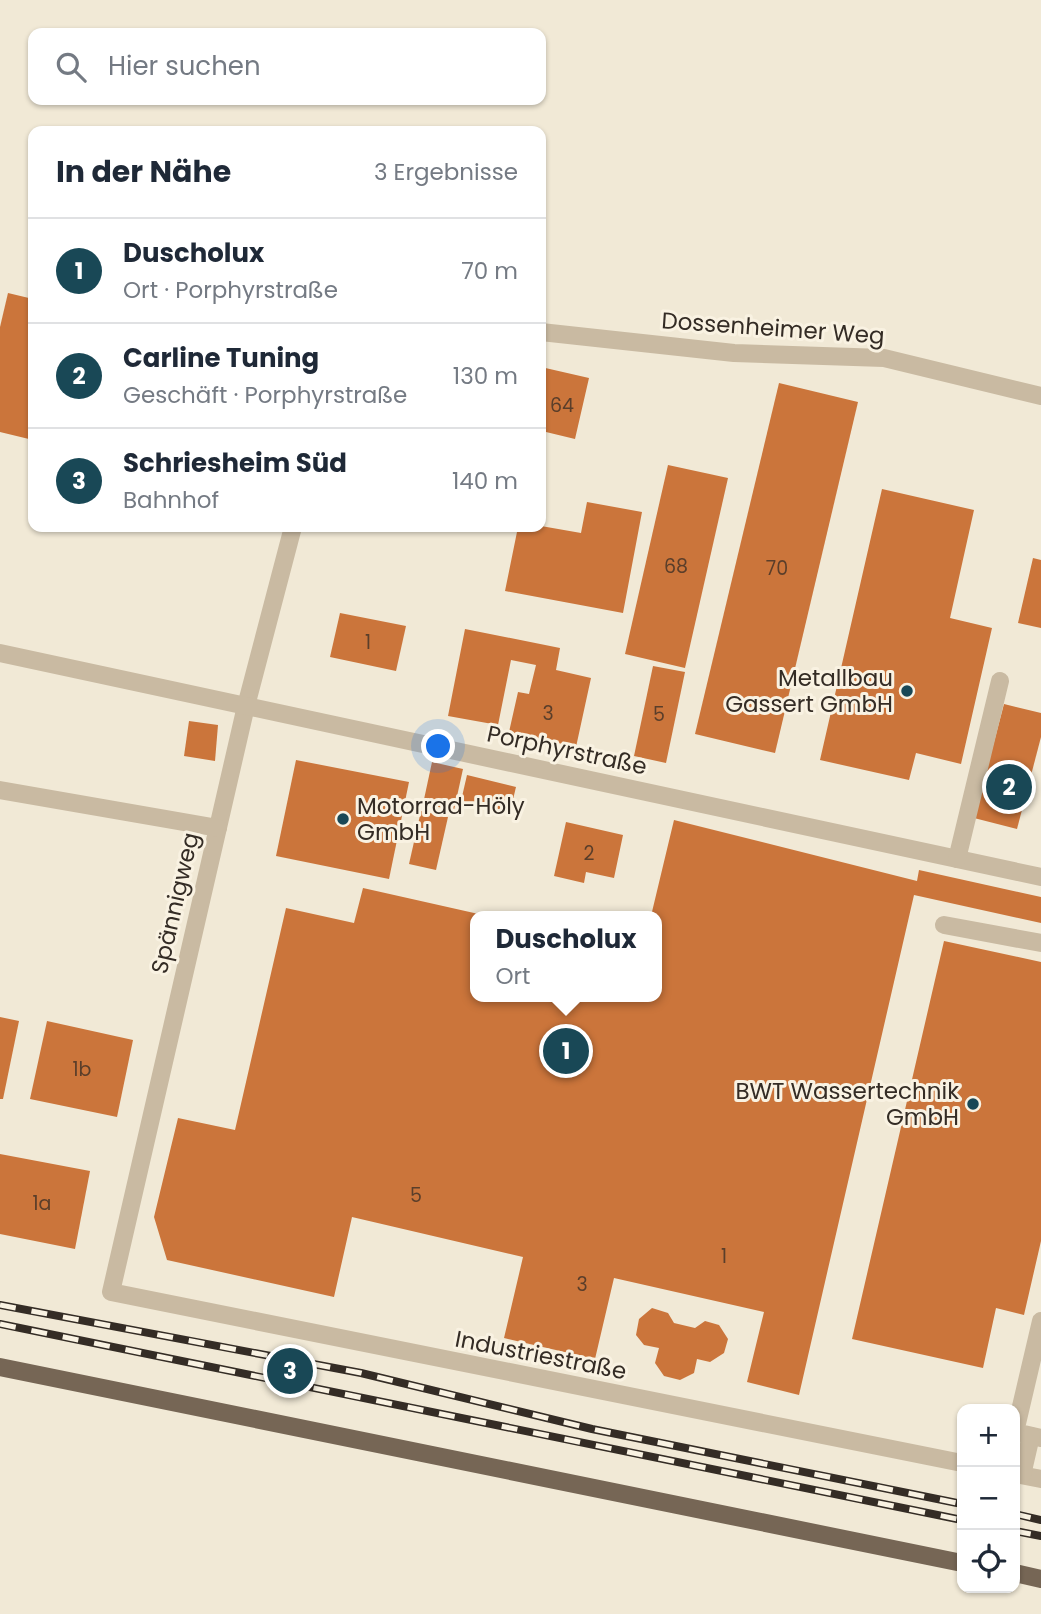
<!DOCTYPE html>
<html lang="de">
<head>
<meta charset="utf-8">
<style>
	:root { --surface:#fff; --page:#f6f6f7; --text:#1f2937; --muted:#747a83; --line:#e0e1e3; --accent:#194856 }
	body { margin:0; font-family:Poppins,sans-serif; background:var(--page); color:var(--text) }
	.controls { position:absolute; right:21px; bottom:21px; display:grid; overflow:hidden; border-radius:14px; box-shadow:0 2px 5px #0004 }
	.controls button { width:63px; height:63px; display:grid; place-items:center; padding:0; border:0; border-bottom:2px solid var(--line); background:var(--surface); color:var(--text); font:35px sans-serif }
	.you { position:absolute; left:439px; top:747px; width:24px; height:24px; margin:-18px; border:5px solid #fff; border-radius:50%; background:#1a73e8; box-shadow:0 0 0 10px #1a73e833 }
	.badge { display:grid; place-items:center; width:46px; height:46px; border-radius:50%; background:var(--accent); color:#fff; font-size:23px; font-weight:700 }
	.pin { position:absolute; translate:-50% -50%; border:4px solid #fff; box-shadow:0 2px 7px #0006 }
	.popup { position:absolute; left:470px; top:911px; width:192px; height:91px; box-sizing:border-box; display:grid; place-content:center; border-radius:14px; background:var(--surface); filter:drop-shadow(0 2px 5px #0005); font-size:23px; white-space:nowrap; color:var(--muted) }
	.popup b { font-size:26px; color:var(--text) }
	.popup::after { content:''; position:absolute; left:50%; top:100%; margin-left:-14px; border:14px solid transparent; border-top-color:var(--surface) }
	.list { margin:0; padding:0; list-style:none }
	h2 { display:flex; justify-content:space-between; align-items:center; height:91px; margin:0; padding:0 28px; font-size:30px }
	h2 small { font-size:23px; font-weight:400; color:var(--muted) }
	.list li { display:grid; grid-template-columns:46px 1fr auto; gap:21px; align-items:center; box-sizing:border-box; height:105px; padding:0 28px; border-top:2px solid var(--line) }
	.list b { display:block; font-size:26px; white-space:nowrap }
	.list p { margin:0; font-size:23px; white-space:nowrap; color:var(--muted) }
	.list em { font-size:23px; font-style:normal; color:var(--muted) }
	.icon { flex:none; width:38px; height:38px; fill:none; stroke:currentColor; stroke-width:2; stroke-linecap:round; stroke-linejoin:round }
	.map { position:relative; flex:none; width:1041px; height:1614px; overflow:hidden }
	.search { position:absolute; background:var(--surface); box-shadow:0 2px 5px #0004; left:28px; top:28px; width:518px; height:77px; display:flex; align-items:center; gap:18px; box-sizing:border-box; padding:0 24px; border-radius:14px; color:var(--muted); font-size:26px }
	.panel { position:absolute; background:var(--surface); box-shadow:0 2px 5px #0004; left:28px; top:126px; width:518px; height:406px; border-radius:14px }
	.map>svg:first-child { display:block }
</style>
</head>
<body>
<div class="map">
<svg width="1041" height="1614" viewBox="0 0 1041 1614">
	<rect width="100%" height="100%" fill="#f1e9d6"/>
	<!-- building -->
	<g fill="#cb753b">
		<polygon points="8,293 33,299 33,440 0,432 0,327"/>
		<polygon points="541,367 589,378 575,439 546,432 542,449"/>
		<polygon points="779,383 858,402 775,753 695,734"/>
		<polygon points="668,465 728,478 685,668 625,654"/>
		<polygon points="882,489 974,510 950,618 992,628 961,764 916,753 909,780 820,760"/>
		<polygon points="587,502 642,512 623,613 505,591 518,527 541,526 581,533"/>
		<polygon points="1033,558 1041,560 1041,628 1018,623"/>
		<polygon points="340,613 406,626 396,671 330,657"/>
		<polygon points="465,629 560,648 556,670 591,678 576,747 509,732 518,692 529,694 536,665 511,660 498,725 448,716"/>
		<polygon points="653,666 685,672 666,763 634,756"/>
		<polygon points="1004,704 1041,713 1041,737 1017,829 974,818"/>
		<polygon points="189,721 218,725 215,761 184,756"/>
		<polygon points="296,760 409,782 389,879 276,856"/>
		<polygon points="432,762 463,769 454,810 423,804"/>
		<polygon points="467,775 516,787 510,812 461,801"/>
		<polygon points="421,811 448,817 436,870 409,864"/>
		<polygon points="674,820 917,881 919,870 1041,897 1041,923 914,895 799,1395 747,1382 764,1312 614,1278 595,1359 504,1338 523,1257 352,1217 334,1297 167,1260 154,1217 178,1118 235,1130 286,908 354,923 363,888 483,915 475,916 475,997 657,997 657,916 651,916"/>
		<polygon points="566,822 623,835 614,878 586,872 584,883 554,876"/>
		<polygon points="944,941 1041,962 1041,1241 1024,1315 996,1308 983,1368 852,1339"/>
		<polygon points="0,1017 19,1021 3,1099 0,1099"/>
		<polygon points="47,1021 133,1040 117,1117 30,1099"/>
		<polygon points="0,1154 90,1171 75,1249 0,1234"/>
		<polygon points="652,1308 668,1313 674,1323 695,1328 705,1321 719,1325 728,1339 724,1353 710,1362 697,1359 694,1373 680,1380 664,1376 655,1363 659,1348 644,1345 636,1335 639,1319"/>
	</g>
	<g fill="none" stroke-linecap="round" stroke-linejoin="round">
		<!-- minor -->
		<g stroke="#c9baa2" stroke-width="18">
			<polyline points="541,332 734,353 884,358 1041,396"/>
			<polyline points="293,527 246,706 111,1292 962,1463"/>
			<polyline points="0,653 1041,877"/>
			<polyline points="0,790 218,828"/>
			<polyline points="957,859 1000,681"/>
			<polyline points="944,925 1041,943"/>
			<polyline points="1041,1321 1015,1432 1041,1438"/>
			<polyline points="1015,1474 1041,1479"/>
			<polyline points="1022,1475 1031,1436"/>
		</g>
		<!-- major -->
		<g stroke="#766655" stroke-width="18">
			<polyline points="0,1367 962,1563"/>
			<polyline points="1015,1573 1041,1579"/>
		</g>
		<defs>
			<g id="rail">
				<polyline points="0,1305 361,1373 592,1429 962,1504"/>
				<polyline points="0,1324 962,1520"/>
				<polyline points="1015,1514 1041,1520"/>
				<polyline points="1015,1531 1041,1536"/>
			</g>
		</defs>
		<!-- rail casing -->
		<use href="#rail" stroke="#342c25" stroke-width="8"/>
		<!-- rail -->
		<use href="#rail" stroke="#f9f2e2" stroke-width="5" stroke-dasharray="16" stroke-linecap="butt"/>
	</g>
	<!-- markers -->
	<g fill="#194856" stroke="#f9f2e2" stroke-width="2.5">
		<circle cx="907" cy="691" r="7"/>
		<circle cx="343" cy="819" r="7"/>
		<circle cx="973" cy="1104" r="7"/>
	</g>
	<g text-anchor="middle" stroke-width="6" stroke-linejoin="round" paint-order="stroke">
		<!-- number labels -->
		<g font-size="19" fill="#5a3e2a">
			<text x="562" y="412">64</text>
			<text x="676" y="573">68</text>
			<text x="777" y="575">70</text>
			<text x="368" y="649">1</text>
			<text x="548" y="720">3</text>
			<text x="659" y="721">5</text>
			<text x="589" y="860">2</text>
			<text x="82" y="1076">1b</text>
			<text x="416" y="1202">5</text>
			<text x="42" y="1210">1a</text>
			<text x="724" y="1263">1</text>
			<text x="582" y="1291">3</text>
		</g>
		<!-- street labels -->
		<g font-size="23" fill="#342c25" stroke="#f9f2e2">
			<text transform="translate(773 328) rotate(4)" y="8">Dossenheimer Weg</text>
			<text transform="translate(567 750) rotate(12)" y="8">Porphyrstraße</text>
			<text transform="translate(175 903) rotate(-77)" y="8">Spännigweg</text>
			<text transform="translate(541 1355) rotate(11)" y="8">Industriestraße</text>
		</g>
		<!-- poi labels -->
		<g font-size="23" fill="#342c25" stroke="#f9f2e2" text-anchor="end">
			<text x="893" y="686">Metallbau<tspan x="893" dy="26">Gassert GmbH</tspan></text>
			<text x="357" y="814" text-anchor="start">Motorrad-Höly<tspan x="357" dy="26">GmbH</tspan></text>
			<text x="959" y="1099">BWT Wassertechnik<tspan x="959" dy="26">GmbH</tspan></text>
		</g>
	</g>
</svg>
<div class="controls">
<button>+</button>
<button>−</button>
<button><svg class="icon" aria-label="locate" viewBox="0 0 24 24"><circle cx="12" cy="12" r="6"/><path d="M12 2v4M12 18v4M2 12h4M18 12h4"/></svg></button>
</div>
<div class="you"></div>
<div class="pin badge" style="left:566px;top:1051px">1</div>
<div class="popup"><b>Duscholux</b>Ort</div>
<div class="pin badge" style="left:1009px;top:787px">2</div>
<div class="pin badge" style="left:290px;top:1371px">3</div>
<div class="search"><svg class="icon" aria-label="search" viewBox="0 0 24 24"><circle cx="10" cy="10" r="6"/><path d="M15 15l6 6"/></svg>Hier suchen</div>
<section class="panel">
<h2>In der Nähe<small>3 Ergebnisse</small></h2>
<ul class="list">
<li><span class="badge">1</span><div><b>Duscholux</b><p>Ort · Porphyrstraße</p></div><em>70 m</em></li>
<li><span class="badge">2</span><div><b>Carline Tuning</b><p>Geschäft · Porphyrstraße</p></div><em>130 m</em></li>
<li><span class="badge">3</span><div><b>Schriesheim Süd</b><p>Bahnhof</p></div><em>140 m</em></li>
</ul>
</section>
</div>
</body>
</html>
